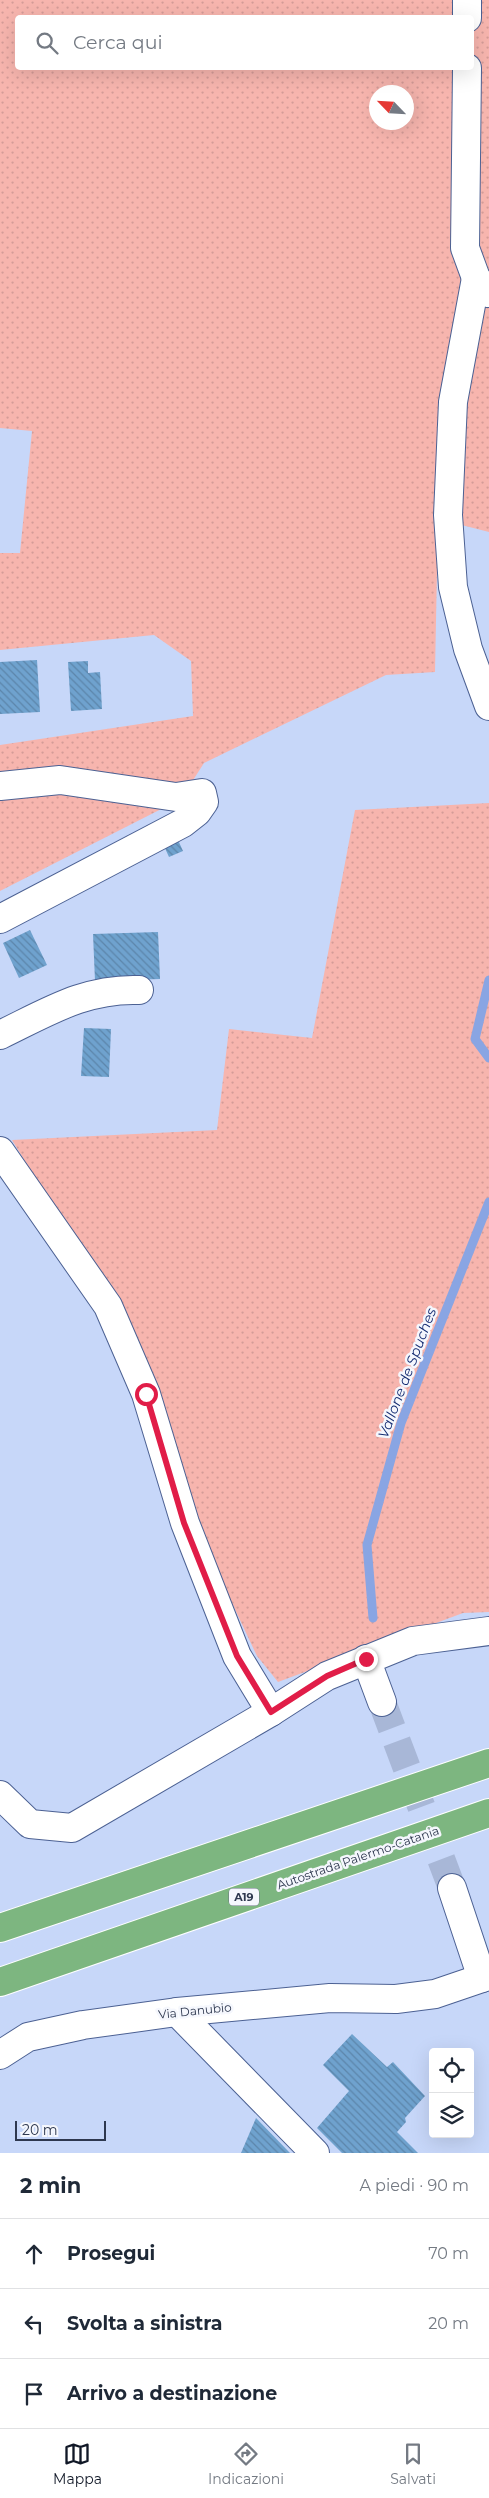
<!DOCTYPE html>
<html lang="it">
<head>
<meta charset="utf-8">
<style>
	:root { --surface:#fff; --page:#f2f2f3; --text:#1f2937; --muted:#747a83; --line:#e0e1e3; --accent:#111827 }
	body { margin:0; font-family:Montserrat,sans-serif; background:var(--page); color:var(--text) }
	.controls { position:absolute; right:15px; bottom:15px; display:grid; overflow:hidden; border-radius:5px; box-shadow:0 5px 20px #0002 }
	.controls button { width:45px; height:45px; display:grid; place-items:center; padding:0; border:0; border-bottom:1px solid var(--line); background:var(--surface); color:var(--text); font:25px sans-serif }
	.compass { position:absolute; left:369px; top:85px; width:45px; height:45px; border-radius:50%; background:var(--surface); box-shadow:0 5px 20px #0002; rotate:295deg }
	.scale { position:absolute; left:15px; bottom:12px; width:91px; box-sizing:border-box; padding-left:5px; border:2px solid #2e384f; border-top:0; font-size:14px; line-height:18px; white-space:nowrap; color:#2e384f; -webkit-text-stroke:4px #f5f7fd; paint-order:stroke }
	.stop { position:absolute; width:15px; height:15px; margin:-11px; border:4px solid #e11d48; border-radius:50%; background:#fff }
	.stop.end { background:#e11d48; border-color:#fff; box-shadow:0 1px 5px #0008 }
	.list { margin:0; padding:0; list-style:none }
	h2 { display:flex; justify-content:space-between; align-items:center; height:65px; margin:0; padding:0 20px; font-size:21px }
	h2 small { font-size:16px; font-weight:400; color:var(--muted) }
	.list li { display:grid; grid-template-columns:32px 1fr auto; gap:15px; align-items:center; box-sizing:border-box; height:70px; padding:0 20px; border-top:1px solid var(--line) }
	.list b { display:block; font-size:19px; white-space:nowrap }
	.list em { font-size:16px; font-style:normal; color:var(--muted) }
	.icon { flex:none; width:28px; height:28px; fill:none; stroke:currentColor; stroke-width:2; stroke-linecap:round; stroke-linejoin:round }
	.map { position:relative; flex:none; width:489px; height:2153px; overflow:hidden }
	.search { position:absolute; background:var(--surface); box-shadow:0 5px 20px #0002; left:15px; right:15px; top:15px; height:55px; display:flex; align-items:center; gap:12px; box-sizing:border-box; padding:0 18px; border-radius:5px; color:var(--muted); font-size:19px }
	.sheet { height:275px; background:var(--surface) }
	nav { display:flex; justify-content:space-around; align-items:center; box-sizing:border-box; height:70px; border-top:1px solid var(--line); background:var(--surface); font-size:14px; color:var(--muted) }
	nav a { display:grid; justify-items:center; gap:2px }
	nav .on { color:var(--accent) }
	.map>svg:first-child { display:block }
</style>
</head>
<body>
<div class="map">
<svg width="489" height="2153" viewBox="0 0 489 2153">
	<defs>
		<pattern id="grass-dots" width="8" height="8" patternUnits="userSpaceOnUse" patternTransform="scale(1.25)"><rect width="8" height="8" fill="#f7b5ae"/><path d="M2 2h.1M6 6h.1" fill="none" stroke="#d49c98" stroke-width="1.8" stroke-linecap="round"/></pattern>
		<pattern id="building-back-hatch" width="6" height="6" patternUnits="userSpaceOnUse" patternTransform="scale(1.25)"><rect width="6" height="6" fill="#6fa2ce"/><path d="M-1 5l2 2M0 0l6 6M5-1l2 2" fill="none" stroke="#5c85aa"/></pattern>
	</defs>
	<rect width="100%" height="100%" fill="#c7d7f9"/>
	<!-- grass -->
	<g fill="url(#grass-dots)" fill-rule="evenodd">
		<path d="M 0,0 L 489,0 L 489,532 L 438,519 L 435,672 L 386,675 L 204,763 L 181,799 L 0,891 L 0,745 L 193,716 L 191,661 L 154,635 L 0,650 L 0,553 L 20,553 L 32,431 L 0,428 ZM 18,18 L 472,18 L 472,68 L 18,68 ZM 376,92 L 406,92 L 406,122 L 376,122 Z"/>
		<polygon points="489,803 489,1612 463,1613 278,1682 257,1656 191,1516 111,1302 12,1140 217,1130 229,1029 312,1038 355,810"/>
	</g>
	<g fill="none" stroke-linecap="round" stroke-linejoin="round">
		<!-- stream -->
		<g stroke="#89a5e3" stroke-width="9">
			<polyline points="489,980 475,1039 489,1058"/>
			<polyline points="373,1618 367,1545 401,1423 489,1202"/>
		</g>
	</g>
	<!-- building -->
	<g fill="url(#building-back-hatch)">
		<polygon points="37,660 40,712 0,714 0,662"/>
		<polygon points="88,661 88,673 100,672 102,709 71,711 68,662"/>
		<polygon points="178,840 183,851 169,857 164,846"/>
		<polygon points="30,930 47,965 19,978 3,943"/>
		<polygon points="158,932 160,979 95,981 93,934"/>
		<polygon points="84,1028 111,1029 109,1077 81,1076"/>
		<polygon points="352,2034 387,2067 393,2062 425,2096 405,2118 406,2122 397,2132 418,2153 342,2153 317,2128 349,2091 323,2065"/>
		<polygon points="256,2118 290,2153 241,2153"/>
	</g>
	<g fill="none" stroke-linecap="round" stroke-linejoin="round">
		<!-- minor-tunnel -->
		<polyline stroke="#a8b7d7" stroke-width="28" stroke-dasharray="28 14" stroke-linecap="butt" points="382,1702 452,1888"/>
		<defs>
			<g id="minor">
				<polyline points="467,18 467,0"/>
				<polyline points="467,68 465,248 476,278 488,293"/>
				<polyline points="476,278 453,402 448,515 453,587 468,649 489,706"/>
				<polyline points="0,786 60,780 176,797 202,793 204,802 197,812 183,823 0,919"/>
				<path d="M 0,1035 C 48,1012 85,988 139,990"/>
				<polyline points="0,1151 108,1306 146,1394 185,1523 237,1656 271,1712"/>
				<polyline points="366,1659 382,1702"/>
				<polyline points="0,1795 30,1824 72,1828 271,1712 327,1676 413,1641 489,1631"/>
				<polyline points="452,1888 482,1978"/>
				<polyline points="177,2012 315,2153"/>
				<polyline points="0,2055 28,2037 83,2025 177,2012 330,1998 396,1999 435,1994 482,1978 489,1973"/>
			</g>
			<g id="highway">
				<polyline points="0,1928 489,1763"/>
				<polyline points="0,1982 489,1813"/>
			</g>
		</defs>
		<!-- minor casing -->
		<use href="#minor" stroke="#4c6193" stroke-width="30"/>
		<!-- highway casing -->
		<use href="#highway" stroke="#fff" stroke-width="30"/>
		<!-- minor -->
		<use href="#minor" stroke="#fff" stroke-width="28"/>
		<!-- highway -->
		<use href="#highway" stroke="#7db680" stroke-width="28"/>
	</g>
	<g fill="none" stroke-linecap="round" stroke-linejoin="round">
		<!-- route -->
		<polyline stroke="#e11d48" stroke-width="6" points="146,1394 184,1523 237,1656 271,1712 327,1676 366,1659"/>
	</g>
	<g text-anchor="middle" stroke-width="5" stroke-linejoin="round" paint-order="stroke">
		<!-- shield labels -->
		<rect fill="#f5f7fd" stroke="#6a7183" stroke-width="1" x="229" y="1888.5" width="30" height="17" rx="4"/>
		<g font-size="11" font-weight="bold" fill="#2e384f">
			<text x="244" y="1901">A19</text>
		</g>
		<!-- street labels -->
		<g font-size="12" fill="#2e384f" stroke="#f5f7fd">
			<text transform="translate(358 1858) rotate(-19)" y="4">Autostrada Palermo-Catania</text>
			<text transform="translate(195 2011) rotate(-6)" y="4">Via Danubio</text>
		</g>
		<!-- water labels -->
		<g font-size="14" font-style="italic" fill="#132a70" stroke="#f5f7fd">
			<text transform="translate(407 1373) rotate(-69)" y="5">Vallone de Spuches</text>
		</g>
	</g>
</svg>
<div class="controls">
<button><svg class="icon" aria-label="locate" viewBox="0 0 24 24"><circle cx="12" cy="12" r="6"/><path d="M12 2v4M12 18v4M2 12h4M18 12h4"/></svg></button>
<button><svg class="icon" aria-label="layers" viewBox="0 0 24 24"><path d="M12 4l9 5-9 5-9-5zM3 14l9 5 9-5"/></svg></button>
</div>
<svg class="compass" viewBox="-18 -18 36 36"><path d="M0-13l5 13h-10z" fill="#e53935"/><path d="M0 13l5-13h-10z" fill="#747a83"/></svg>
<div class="scale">20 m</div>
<div class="stop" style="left:146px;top:1394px"></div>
<div class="stop end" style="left:366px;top:1659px"></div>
<div class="search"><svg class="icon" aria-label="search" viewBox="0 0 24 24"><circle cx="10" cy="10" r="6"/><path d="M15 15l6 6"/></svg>Cerca qui</div>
</div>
<section class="sheet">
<h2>2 min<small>A piedi · 90 m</small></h2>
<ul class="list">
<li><svg class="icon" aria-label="ahead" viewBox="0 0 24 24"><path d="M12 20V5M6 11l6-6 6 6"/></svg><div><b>Prosegui</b></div><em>70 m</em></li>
<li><svg class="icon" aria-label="left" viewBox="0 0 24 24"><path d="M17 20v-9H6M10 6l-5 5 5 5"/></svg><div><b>Svolta a sinistra</b></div><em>20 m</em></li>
<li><svg class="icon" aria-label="arrive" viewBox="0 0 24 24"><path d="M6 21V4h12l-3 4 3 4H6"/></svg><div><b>Arrivo a destinazione</b></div></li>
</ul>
</section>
<nav>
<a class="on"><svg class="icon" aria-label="map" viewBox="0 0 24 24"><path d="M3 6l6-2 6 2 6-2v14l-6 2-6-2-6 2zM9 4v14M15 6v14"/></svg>Mappa</a>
<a><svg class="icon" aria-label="directions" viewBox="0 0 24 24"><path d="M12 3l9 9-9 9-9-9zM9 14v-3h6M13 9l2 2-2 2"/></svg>Indicazioni</a>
<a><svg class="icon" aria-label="saved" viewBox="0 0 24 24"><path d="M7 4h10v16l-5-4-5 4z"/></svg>Salvati</a>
</nav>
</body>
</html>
